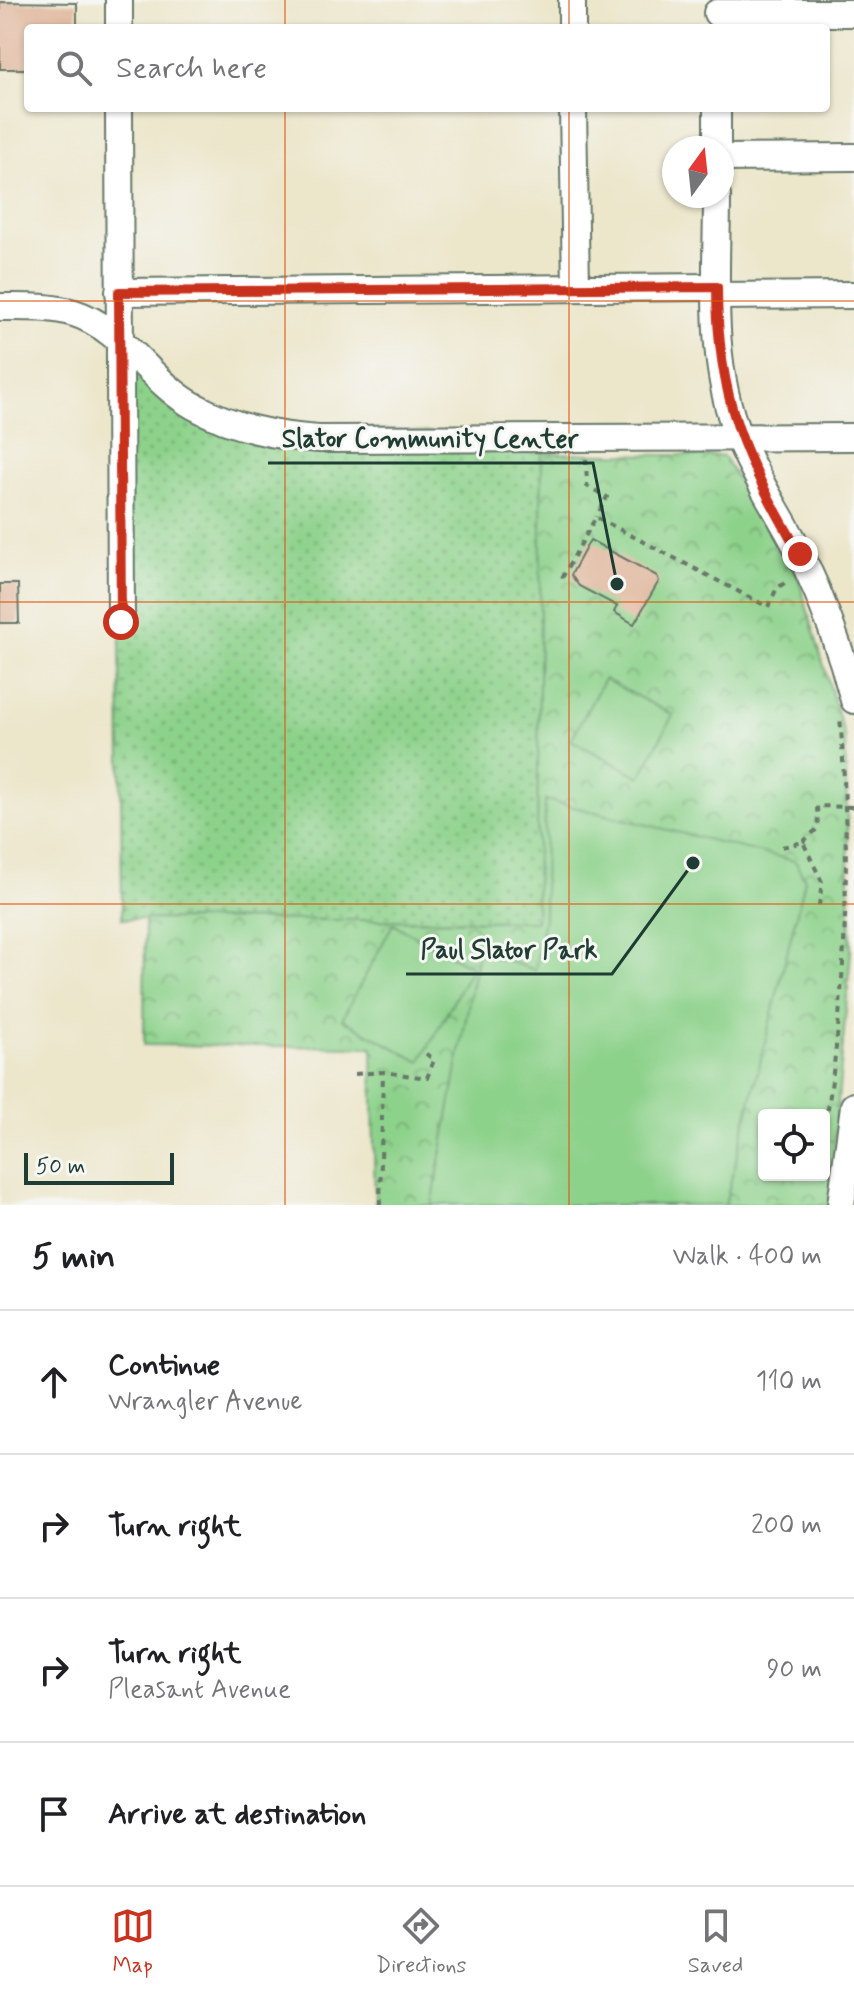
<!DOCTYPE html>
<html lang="en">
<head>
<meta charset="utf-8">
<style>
	:root { --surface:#fff; --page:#f6f6f6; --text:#202124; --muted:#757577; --line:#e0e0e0; --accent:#c8321e }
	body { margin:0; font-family:Mynerve,sans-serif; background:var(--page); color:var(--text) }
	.controls { position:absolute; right:24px; bottom:24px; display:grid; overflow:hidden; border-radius:8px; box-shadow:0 2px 6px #0004 }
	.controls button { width:72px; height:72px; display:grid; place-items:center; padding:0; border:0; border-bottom:2px solid var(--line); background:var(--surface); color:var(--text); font:40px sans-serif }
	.compass { position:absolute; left:662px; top:136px; width:72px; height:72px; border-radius:50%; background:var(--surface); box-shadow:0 2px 6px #0004; rotate:15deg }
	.scale { position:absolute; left:24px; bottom:20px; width:150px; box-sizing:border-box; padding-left:8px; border:4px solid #1f3d34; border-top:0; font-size:22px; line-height:28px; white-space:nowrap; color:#1f3d34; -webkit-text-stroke:6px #f6f6f2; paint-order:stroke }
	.stop { position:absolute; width:24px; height:24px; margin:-18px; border:6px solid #c8321e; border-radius:50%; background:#fff }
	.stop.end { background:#c8321e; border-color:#fff; box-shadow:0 2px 8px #0008 }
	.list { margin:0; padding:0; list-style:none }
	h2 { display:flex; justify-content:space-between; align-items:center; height:104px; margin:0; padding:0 32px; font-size:34px }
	h2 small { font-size:26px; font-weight:400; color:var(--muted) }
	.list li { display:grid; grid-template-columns:52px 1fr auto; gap:24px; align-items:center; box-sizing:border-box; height:144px; padding:0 32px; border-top:2px solid var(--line) }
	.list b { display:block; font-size:30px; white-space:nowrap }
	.list p { margin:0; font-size:26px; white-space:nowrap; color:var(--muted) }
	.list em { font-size:26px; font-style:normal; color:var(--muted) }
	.icon { flex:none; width:44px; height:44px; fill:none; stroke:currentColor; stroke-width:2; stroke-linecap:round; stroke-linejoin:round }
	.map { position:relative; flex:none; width:854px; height:1205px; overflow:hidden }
	.search { position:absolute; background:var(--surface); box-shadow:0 2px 6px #0004; left:24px; right:24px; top:24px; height:88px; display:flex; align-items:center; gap:20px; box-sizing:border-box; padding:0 28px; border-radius:8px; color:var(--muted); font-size:30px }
	.sheet { height:680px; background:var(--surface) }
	nav { display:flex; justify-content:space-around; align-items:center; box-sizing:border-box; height:112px; border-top:2px solid var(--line); background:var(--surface); font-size:22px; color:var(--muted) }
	nav a { display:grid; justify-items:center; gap:4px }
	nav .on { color:var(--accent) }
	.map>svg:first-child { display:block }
</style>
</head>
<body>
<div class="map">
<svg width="854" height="1205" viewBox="0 0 854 1205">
	<defs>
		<pattern id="grass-dots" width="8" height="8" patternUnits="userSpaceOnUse" patternTransform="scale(2)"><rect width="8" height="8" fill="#8dd28b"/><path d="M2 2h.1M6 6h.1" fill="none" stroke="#73ac72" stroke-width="1.8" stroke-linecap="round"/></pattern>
		<pattern id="park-crowns" width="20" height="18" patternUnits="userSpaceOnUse" patternTransform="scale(2)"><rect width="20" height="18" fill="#8dd28b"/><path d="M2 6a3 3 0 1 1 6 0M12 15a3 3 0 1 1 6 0" fill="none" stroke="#73ac72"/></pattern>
	</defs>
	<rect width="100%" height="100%" fill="#f6f6f2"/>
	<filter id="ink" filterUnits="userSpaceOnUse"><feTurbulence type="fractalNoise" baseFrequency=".0125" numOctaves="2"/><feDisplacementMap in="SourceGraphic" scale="16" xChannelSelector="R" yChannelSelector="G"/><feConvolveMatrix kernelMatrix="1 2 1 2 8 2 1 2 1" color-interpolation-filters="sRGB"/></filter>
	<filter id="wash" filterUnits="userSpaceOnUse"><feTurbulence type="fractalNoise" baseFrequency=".006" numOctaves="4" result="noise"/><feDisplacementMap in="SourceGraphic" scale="32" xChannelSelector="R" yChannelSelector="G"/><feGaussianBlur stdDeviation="1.8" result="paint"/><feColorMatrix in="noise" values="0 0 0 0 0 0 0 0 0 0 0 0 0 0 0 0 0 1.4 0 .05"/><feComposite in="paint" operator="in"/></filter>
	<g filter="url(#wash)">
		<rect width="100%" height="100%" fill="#ece6cb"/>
		<!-- grass -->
		<polygon fill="url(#grass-dots)" stroke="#568860" stroke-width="2" points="118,339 228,422 543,438 536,921 122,919"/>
		<!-- park -->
		<path fill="url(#park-crowns)" stroke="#568860" stroke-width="2" fill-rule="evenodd" d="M 542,453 L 723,456 L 797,574 L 845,738 L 851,951 L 829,1205 L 375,1205 L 372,1047 L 144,1045 L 145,919 L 536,921 ZM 764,1115 L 824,1115 L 824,1175 L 764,1175 Z"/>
		<!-- pitch -->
		<g fill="#8dd28b" stroke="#568860" stroke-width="2">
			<polygon points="604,679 673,715 640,777 571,740"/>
			<polygon points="545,800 795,861 805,880 725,1205 432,1205 478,952 535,970 544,918"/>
			<polygon points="393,924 472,967 420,1062 342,1019"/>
		</g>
		<g id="blocks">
			<!-- building -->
			<g fill="#dfb398">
				<polygon points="0,2 77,3 77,28 28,28 28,69 0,69"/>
				<polygon points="590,540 657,576 659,581 634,624 614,612 617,606 579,586 571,575"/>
				<polygon points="0,584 18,584 19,623 0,623"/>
			</g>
		</g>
	</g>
	<g filter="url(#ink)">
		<use href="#blocks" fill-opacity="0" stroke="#677869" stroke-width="2"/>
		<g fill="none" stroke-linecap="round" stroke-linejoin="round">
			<defs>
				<g id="minor">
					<polyline points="572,0 572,28"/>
					<polyline points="717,13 854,13"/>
					<polyline points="119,28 119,0"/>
					<polyline points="119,108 121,622"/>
					<polyline points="573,108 576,288"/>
					<polyline points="717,108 717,148"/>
					<polyline points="722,158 854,157"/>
					<path d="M 717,196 C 717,276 708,362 739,438 C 756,480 782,517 802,557 C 824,604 841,650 854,700"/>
					<polyline points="119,292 717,287"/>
					<polyline points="717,296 854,295"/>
					<path d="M 0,307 C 24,307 50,306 74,313 C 123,328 150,382 194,406 C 234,428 275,436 319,439 L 854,437"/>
					<polyline points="841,1205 854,1106"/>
				</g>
			</defs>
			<!-- minor casing -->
			<use href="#minor" stroke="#677869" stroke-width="30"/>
			<!-- path -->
			<g stroke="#677869" stroke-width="4" stroke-dasharray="6 6" stroke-linecap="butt">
				<polyline points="586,459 587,486 607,497 596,517"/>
				<polyline points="562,578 596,517 768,607 777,588 788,581"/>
				<polyline points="803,842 818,828 817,806 854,807"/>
				<polyline points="782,847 803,842 822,882 819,905"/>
				<polyline points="355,1074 383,1072 427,1078 434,1060 425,1053"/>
				<path d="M 824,1134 C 847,996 851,855 840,716"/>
				<polyline points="380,1205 383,1072"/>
			</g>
			<!-- minor -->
			<use href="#minor" stroke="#fff" stroke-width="26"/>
		</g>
	</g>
	<g fill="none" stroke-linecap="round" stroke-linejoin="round" filter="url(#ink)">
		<!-- route -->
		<path stroke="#c8321e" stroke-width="10" d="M 121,622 L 119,292 L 717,287 C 717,399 745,459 800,554"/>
	</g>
	<!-- grid -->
	<path fill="none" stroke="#de580e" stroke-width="2" stroke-opacity="0.55" d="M 285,0 L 285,28M 569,0 L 569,28M 285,108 L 285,1205M 569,108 L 569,1205M 0,301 L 854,301M 0,602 L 854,602M 0,904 L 854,904"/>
	<!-- callouts -->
	<path fill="none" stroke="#1f3d34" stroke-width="3" d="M617 584L593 463H268M693 863L612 974H406"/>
	<g fill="#1f3d34" stroke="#f6f6f2" stroke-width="3">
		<circle cx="617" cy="584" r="8"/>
		<circle cx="693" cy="863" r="8"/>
	</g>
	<g font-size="26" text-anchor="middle" font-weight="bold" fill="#1f3d34" stroke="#f6f6f2" stroke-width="6" stroke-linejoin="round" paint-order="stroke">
		<text x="430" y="447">Slator Community Center</text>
		<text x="509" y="958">Paul Slator Park</text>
	</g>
</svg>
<div class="controls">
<button><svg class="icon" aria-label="locate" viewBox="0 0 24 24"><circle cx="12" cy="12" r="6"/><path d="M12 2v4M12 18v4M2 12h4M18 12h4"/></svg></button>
</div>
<svg class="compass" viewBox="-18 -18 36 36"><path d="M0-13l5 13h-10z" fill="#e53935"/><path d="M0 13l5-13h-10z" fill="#757577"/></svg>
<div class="scale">50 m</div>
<div class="stop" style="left:121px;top:622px"></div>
<div class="stop end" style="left:800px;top:554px"></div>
<div class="search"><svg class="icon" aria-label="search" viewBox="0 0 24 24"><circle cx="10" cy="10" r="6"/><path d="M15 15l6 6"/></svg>Search here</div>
</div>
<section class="sheet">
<h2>5 min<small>Walk · 400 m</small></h2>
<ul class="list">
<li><svg class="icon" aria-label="ahead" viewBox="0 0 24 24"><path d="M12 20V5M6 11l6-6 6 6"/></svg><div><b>Continue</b><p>Wrangler Avenue</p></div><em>110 m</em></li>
<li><svg class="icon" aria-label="right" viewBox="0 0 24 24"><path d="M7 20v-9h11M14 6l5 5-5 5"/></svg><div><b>Turn right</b></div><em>200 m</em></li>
<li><svg class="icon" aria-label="right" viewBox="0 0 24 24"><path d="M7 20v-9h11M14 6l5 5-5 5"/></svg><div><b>Turn right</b><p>Pleasant Avenue</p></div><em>90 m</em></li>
<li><svg class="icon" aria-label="arrive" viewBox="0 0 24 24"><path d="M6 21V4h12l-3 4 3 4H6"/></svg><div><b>Arrive at destination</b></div></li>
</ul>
</section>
<nav>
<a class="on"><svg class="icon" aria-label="map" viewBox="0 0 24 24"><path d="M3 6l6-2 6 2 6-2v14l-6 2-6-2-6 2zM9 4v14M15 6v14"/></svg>Map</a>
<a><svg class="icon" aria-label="directions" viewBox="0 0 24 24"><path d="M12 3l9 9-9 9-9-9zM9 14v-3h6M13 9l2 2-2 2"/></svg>Directions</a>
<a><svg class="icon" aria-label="saved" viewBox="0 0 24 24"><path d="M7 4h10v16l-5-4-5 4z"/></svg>Saved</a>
</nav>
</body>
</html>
